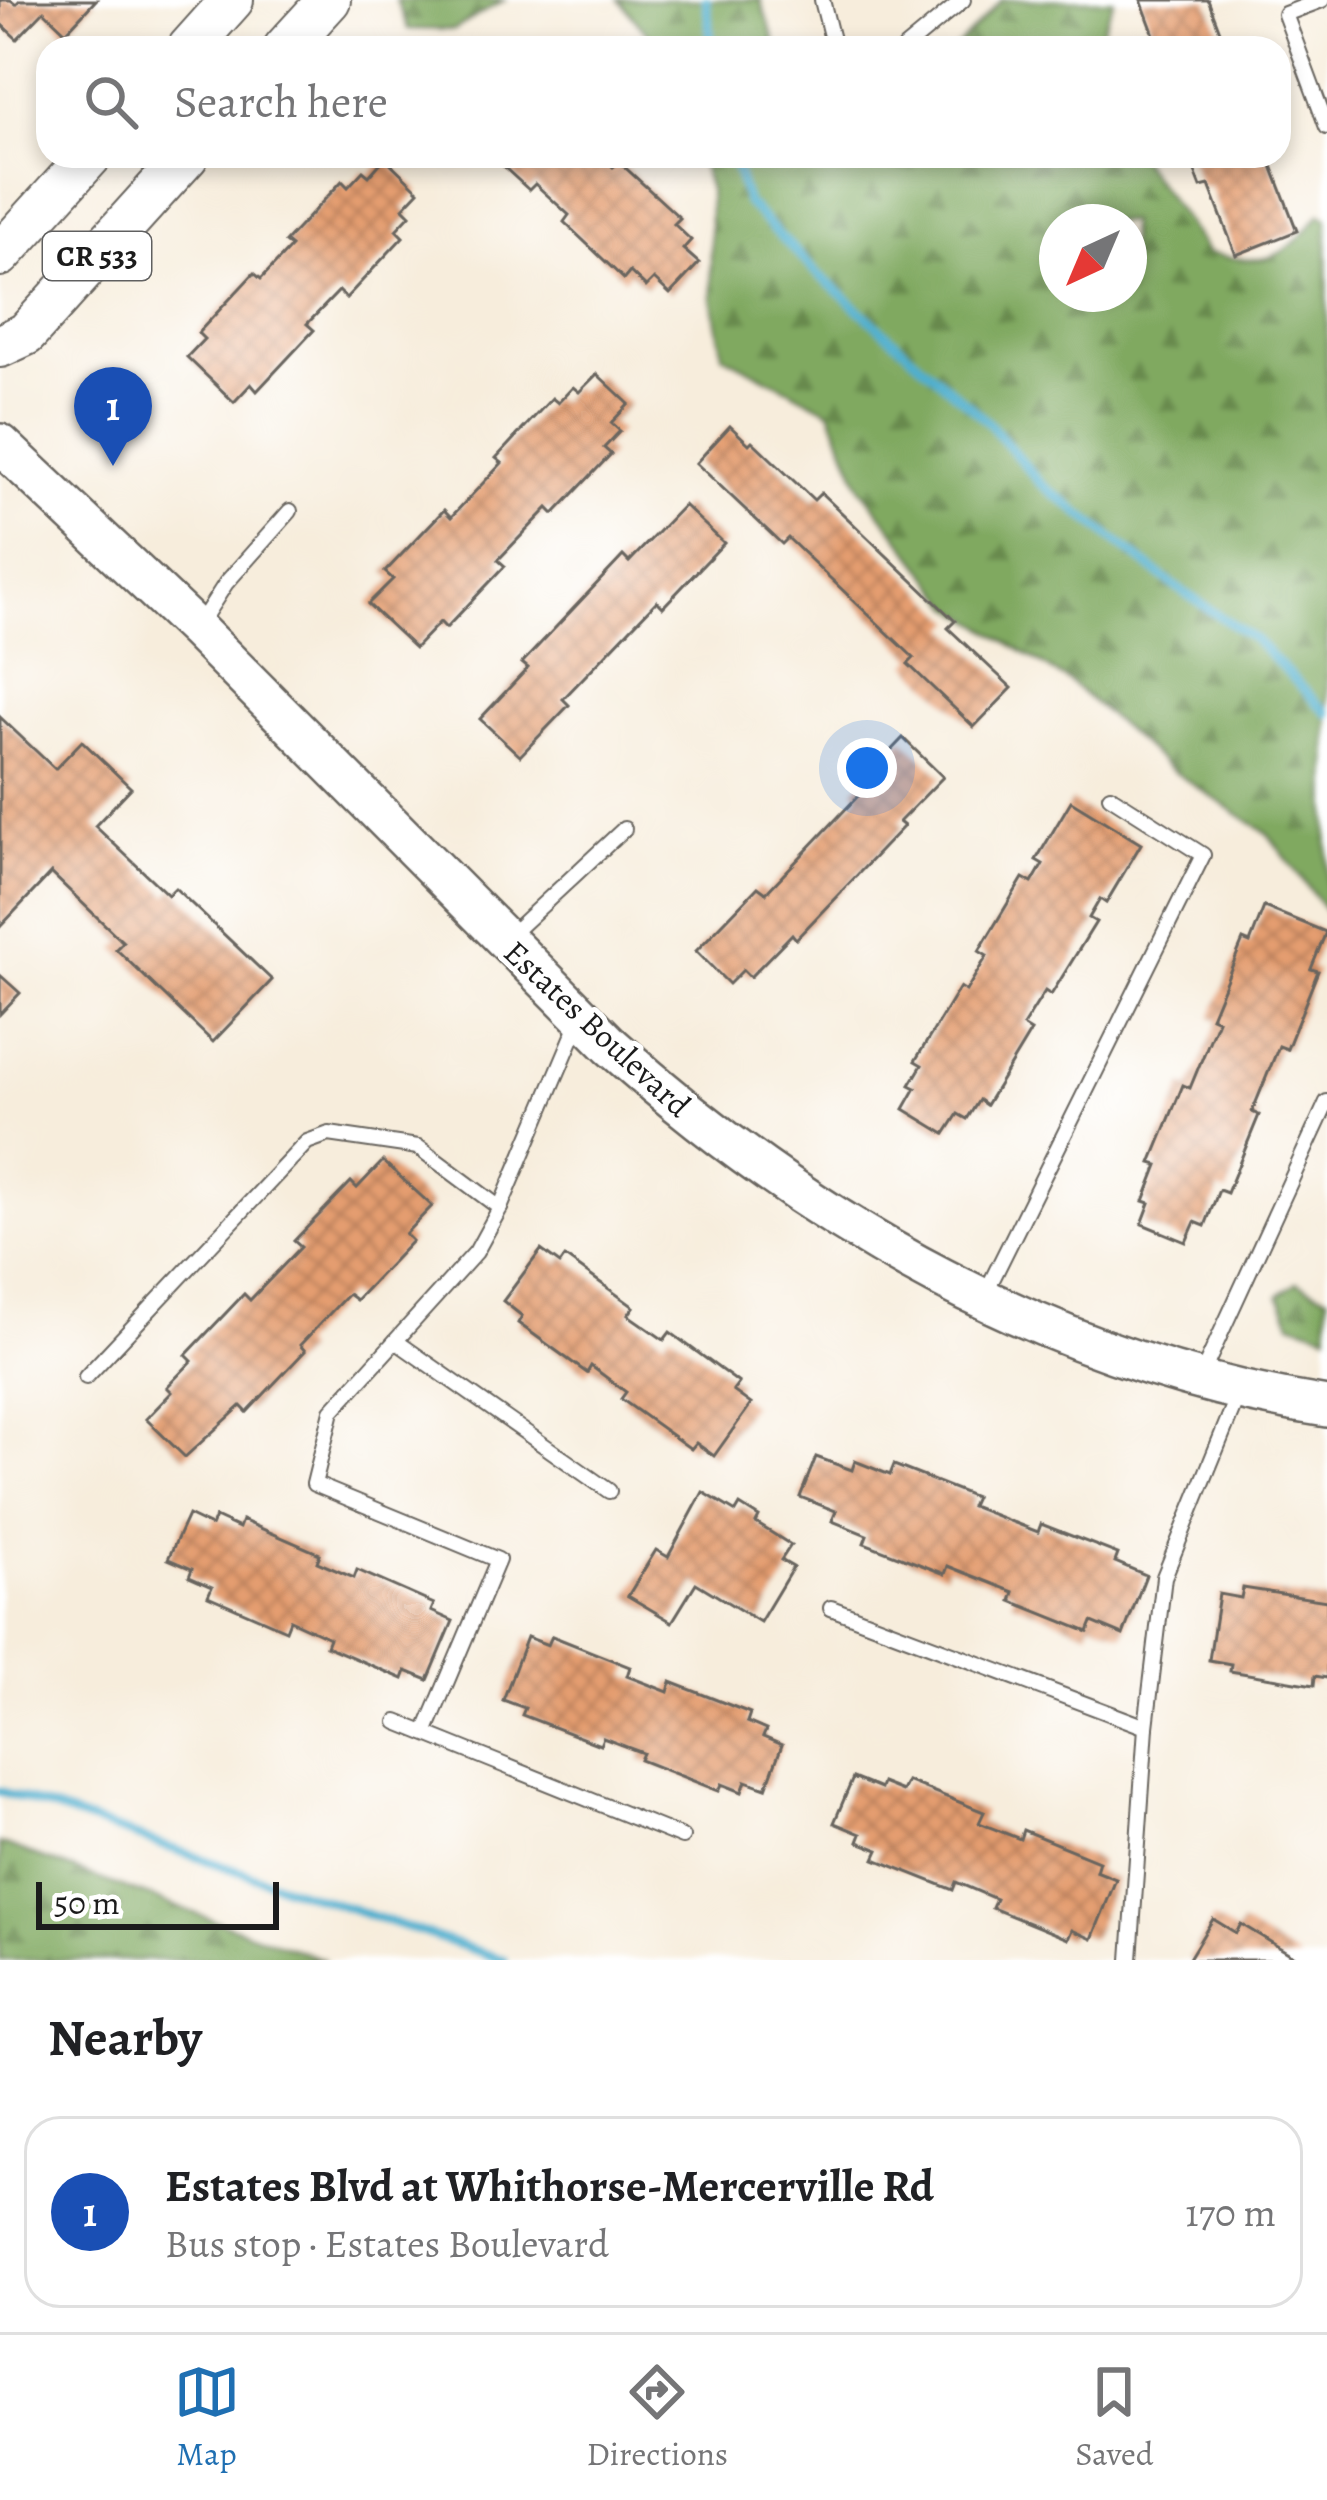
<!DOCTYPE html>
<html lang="en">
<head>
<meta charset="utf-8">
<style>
	:root { --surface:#fff; --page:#f6f6f6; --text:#202124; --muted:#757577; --line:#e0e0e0; --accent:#1f6fb2 }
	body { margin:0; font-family:Alegreya,serif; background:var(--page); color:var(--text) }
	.compass { position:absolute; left:1039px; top:204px; width:108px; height:108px; border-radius:50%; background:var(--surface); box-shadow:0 6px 18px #0003; rotate:224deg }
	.scale { position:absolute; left:36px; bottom:30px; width:243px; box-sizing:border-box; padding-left:12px; border:6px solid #1c1c1c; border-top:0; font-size:33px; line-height:42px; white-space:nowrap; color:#1c1c1c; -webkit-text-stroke:9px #fff; paint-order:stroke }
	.you { position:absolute; left:867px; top:768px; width:42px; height:42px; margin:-30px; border:9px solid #fff; border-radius:50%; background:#1a73e8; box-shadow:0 0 0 18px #1a73e833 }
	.badge { display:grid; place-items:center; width:78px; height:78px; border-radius:50%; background:var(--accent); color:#fff; font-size:39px; font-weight:700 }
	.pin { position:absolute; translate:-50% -99px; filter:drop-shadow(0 3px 6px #0008) }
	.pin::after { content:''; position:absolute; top:63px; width:42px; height:36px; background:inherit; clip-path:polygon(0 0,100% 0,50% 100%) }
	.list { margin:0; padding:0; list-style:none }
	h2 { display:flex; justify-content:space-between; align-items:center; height:156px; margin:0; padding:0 48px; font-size:51px }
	h2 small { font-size:39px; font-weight:400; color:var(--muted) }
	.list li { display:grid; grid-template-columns:78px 1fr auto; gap:36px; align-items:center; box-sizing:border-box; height:192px; margin:0 24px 24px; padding:0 24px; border:3px solid var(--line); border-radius:36px }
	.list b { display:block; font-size:45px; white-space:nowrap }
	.list p { margin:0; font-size:39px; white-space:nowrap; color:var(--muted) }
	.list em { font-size:39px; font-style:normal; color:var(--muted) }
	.icon { flex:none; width:66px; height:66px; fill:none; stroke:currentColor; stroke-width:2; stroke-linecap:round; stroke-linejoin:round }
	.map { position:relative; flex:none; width:1327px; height:1960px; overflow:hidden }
	.search { position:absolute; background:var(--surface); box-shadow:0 6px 18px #0003; left:36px; right:36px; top:36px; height:132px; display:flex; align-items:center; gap:30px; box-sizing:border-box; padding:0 42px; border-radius:36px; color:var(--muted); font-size:45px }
	.sheet { height:372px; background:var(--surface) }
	nav { display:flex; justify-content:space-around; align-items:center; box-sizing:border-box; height:168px; border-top:3px solid var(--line); background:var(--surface); font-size:33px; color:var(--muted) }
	nav a { display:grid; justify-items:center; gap:6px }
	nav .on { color:var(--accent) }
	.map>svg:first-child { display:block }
</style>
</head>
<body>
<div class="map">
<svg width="1327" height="1960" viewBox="0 0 1327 1960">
	<defs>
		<pattern id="forest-firs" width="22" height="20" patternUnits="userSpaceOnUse" patternTransform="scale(3)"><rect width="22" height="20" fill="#80a960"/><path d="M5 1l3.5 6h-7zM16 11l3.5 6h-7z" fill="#68894e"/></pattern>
		<pattern id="building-cross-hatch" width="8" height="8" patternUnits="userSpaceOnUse" patternTransform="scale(3)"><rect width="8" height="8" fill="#e49d70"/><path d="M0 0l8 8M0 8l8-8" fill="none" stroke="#b87f5b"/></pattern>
	</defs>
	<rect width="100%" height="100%" fill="#fff"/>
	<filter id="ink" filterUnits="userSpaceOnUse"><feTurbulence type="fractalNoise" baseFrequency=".00833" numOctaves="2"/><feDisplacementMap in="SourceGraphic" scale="24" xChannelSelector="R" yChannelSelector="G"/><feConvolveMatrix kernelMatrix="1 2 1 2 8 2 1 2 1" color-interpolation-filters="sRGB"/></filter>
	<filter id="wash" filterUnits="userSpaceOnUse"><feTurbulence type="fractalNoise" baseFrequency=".004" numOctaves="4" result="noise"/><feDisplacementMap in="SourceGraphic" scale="48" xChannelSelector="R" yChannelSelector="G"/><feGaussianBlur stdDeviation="2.7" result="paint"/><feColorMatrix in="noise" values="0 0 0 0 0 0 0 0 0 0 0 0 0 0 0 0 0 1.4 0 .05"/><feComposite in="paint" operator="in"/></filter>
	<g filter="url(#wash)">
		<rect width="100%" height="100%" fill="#f7eddc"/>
		<!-- forest -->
		<g fill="url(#forest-firs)" stroke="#4e623e" stroke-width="3" fill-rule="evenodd">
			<polygon points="396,0 504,0 454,30 408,29"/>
			<polygon points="619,0 760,0 777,48 660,48"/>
			<polygon points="1002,0 1114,0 1102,31 1106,48 956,48"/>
			<path d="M 699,156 L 1138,156 L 1208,253 C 1267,266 1282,262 1320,214 L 1327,218 L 1327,913 L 1268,834 L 1170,769 L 1071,683 L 953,607 L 861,488 L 830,411 L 723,355 L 712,299 L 709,190 ZM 1129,222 L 1129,294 L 1057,294 L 1057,222 Z"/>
			<polygon points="1297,1282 1327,1296 1327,1334 1291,1322 1279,1295"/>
			<polygon points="0,1843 325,1960 0,1960"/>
		</g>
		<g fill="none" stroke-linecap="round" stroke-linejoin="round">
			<!-- stream -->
			<g stroke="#4fafce" stroke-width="9">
				<polyline points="706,0 712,48"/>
				<polyline points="732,156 747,203 819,275 988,422 1040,483 1173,585 1255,640 1327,713"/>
				<polyline points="0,1791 504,1960"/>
			</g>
		</g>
		<g id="blocks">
			<!-- building -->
			<g fill="url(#building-cross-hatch)">
				<polygon points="0,0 11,0 16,4 20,0 96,0 66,32 44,11 17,39 0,23"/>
				<polygon points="1141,0 1208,0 1221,34 1215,37 1219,48 1159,48"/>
				<polygon points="492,156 601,156 613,167 619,162 680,218 674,224 691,240 683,249 699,263 670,294 654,279 646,287 630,272 624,279 564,222 569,215 535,184 529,190"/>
				<polygon points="1189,156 1269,158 1297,231 1236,255 1209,185 1201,187"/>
				<polygon points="385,158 419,191 403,208 410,215 396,230 403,237 346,298 339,291 307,324 314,330 257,391 251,384 234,402 187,357 204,339 198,333 254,273 261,279 291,247 285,242 342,181 348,187 363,171 369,176"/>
				<polygon points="597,374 629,404 611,423 620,431 604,448 611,454 554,514 548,508 498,560 505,566 446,628 440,622 415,648 368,604 393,579 385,572 444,510 451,517 502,463 496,458 552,398 558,403 573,387 579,392"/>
				<polygon points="730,426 749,444 752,441 814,500 821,493 955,621 948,628 1012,688 974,727 908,664 914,658 788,538 782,544 696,463"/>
				<polygon points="684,505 724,543 663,607 657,601 563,699 569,705 520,756 480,719 528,668 522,663 623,556 629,562"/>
				<polygon points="0,717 55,769 82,741 131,788 95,826 168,895 175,888 272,980 213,1042 116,949 123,942 51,873 0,927"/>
				<polygon points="903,738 943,777 899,822 904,826 796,939 792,934 750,977 743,970 729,984 696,951 758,887 766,893 859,795 854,789"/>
				<polygon points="1071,801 1141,844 1106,903 1100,899 1089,918 1096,922 1051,995 1045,991 1023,1026 1031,1031 986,1105 979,1100 967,1119 958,1114 945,1134 904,1109 916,1088 910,1085 922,1065 915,1061 960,987 966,991 987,956 979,951 1023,878 1032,883 1043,864 1036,860"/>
				<polygon points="1264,907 1326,932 1311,969 1318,971 1287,1049 1279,1046 1252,1112 1259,1115 1227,1193 1219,1190 1205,1226 1195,1222 1186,1242 1142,1224 1150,1203 1144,1201 1158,1165 1151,1163 1183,1085 1190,1088 1218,1020 1211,1017 1243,940 1250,943"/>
				<polygon points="0,975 20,993 0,1014"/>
				<polygon points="383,1161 432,1206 405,1234 412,1241 356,1300 348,1294 300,1345 305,1351 247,1412 241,1406 185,1457 146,1419 172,1392 167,1387 192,1361 186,1355 244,1294 250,1300 301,1247 294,1241 351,1182 357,1188"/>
				<polygon points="541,1250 560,1264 565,1257 634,1307 628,1315 664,1340 670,1332 739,1383 733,1391 751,1404 714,1456 696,1443 691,1449 621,1399 626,1392 591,1366 587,1373 518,1323 522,1316 503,1301"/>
				<polygon points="816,1457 852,1470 855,1461 890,1475 894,1465 975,1497 971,1506 1038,1532 1041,1524 1118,1554 1115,1562 1146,1575 1123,1635 1092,1622 1088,1632 1011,1601 1014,1592 948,1566 945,1574 864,1543 867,1535 832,1521 836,1511 800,1497"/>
				<polygon points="703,1492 736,1512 740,1505 759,1517 756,1523 791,1545 781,1560 793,1567 760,1622 696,1583 672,1622 628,1596 656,1550 668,1557"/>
				<polygon points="188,1515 211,1526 215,1517 239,1528 242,1520 320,1554 317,1562 354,1578 357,1570 434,1604 431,1611 453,1621 428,1680 406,1671 403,1679 326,1646 329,1638 290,1620 286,1630 208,1596 212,1587 189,1577 192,1569 168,1559"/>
				<polygon points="1243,1588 1327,1601 1327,1678 1315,1676 1314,1685 1230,1671 1231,1664 1209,1660 1219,1594 1241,1598"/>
				<polygon points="552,1636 630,1667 627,1676 668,1692 671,1682 750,1713 747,1722 766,1730 763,1737 782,1745 766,1788 746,1781 742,1792 722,1784 719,1791 640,1760 643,1753 603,1738 600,1745 522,1715 525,1708 503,1700 527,1637 548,1645"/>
				<polygon points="853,1778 880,1789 882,1783 902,1791 907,1781 984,1812 979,1823 1020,1839 1023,1830 1099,1861 1096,1871 1116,1879 1092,1939 1072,1930 1068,1939 992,1908 996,1899 956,1882 953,1890 875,1859 879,1850 858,1842 861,1834 834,1823"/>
				<polygon points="1213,1919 1236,1933 1241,1924 1300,1960 1188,1960"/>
			</g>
		</g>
	</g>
	<g filter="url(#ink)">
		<use href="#blocks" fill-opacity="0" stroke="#69655f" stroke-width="3"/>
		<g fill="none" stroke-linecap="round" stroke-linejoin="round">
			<defs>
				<g id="lane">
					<polyline points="822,0 834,48"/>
					<polyline points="1322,0 1285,14 1327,127"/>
					<polyline points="905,48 963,0"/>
					<polyline points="199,625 226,583 290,511"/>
					<polyline points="508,937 624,829"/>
					<polyline points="985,1294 1203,855 1110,796"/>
					<polyline points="397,1342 609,1491"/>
					<polyline points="1202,1374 1327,1102"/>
					<polyline points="86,1377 307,1142 329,1134 418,1147 500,1208"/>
					<polyline points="831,1608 1146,1727"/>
					<polyline points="397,1722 682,1837"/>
					<polyline points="425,1733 498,1560 314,1484 332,1411 476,1252 500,1208 580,1019"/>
					<polyline points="1130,1960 1146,1727 1164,1577 1239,1393"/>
				</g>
				<path id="secondary" d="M 0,444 L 196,629 L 611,1046 C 813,1227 1056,1365 1327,1407"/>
				<g id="primary">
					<polyline points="189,48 232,0"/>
					<polyline points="285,48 329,0"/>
					<polyline points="0,255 90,156"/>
					<polyline points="0,346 26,334 187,156"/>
				</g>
			</defs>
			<!-- lane casing -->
			<use href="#lane" stroke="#69655f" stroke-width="18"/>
			<!-- secondary casing -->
			<use href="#secondary" stroke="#69655f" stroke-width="44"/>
			<!-- primary casing -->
			<use href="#primary" stroke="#69655f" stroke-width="46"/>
			<!-- lane -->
			<use href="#lane" stroke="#fff" stroke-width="14"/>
			<!-- secondary -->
			<use href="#secondary" stroke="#fff" stroke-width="39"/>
			<!-- primary -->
			<use href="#primary" stroke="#fff" stroke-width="42"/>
		</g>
	</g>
	<g text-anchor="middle" stroke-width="10" stroke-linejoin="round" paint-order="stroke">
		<!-- shield labels -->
		<rect fill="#fff" stroke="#606060" stroke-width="3" x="43" y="232" width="108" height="48" rx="9"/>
		<g font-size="30" font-weight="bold" fill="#1c1c1c">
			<text x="97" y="266">CR 533</text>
		</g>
		<!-- street labels -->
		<g font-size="33" fill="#1c1c1c" stroke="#fff">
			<text transform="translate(598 1028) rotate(43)" y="12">Estates Boulevard</text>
		</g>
	</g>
</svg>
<svg class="compass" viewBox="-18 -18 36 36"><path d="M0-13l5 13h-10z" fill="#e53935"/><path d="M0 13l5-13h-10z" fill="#757577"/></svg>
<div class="scale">50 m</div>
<div class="you"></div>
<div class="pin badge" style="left:113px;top:466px;background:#1a4fb4">1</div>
<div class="search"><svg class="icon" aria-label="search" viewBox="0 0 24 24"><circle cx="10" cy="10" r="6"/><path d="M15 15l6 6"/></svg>Search here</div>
</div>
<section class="sheet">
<h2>Nearby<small></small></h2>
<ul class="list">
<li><span class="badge" style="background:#1a4fb4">1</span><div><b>Estates Blvd at Whithorse-Mercerville Rd</b><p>Bus stop · Estates Boulevard</p></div><em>170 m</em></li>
</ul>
</section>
<nav>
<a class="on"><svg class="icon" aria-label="map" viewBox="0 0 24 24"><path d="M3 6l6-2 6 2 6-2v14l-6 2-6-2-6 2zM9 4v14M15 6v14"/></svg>Map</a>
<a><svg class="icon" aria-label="directions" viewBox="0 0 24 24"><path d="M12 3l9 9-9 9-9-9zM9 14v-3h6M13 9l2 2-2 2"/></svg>Directions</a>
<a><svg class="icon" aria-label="saved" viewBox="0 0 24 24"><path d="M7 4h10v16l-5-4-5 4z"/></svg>Saved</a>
</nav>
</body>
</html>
